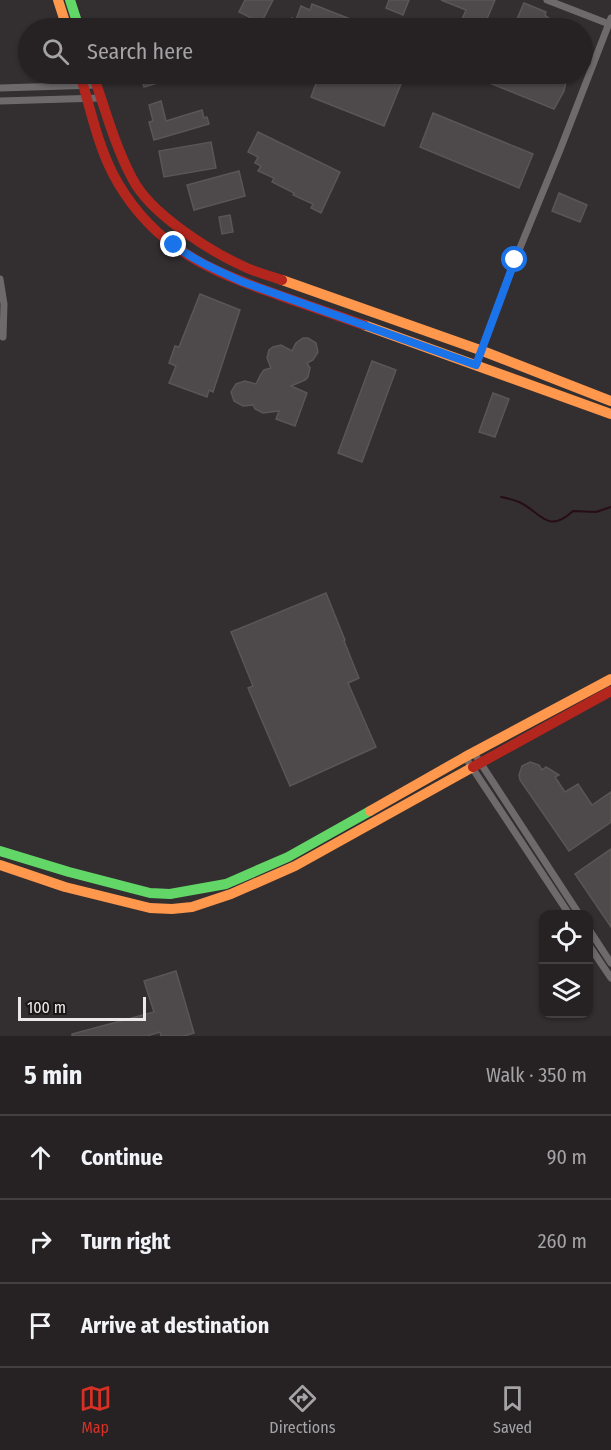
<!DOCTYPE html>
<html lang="en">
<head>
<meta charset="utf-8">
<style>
	:root { --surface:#262224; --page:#322f31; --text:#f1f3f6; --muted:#a4a4a6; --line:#423f41; --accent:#d93025 }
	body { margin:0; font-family:"Fira Sans Condensed",sans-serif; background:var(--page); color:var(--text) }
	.controls { position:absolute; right:18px; bottom:18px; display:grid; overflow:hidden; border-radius:12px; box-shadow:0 2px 4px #0004 }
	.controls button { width:54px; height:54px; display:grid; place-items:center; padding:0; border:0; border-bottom:2px solid var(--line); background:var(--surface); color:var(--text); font:30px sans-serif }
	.scale { position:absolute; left:18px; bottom:15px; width:128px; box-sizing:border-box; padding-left:6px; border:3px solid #ece8e9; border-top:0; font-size:16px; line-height:21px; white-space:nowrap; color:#ece8e9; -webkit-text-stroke:4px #1a1717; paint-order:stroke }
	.stop { position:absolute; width:18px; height:18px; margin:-14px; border:4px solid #1a73e8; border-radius:50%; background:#fff }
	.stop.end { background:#1a73e8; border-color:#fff; box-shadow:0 2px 6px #0008 }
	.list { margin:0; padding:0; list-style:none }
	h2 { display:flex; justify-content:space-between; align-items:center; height:78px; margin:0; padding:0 24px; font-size:26px }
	h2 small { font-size:20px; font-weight:400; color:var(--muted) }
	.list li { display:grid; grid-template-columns:39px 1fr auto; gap:18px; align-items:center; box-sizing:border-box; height:84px; padding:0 24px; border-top:2px solid var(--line) }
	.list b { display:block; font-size:22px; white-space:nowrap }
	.list em { font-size:20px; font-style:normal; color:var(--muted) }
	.icon { flex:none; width:33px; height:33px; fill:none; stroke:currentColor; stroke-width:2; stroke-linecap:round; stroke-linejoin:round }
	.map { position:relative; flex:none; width:611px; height:1036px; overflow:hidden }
	.search { position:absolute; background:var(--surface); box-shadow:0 2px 4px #0004; left:18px; right:18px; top:18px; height:66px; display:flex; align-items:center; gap:15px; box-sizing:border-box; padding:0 21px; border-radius:33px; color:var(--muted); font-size:22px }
	.sheet { height:330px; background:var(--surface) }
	nav { display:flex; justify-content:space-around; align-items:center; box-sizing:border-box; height:84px; border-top:2px solid var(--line); background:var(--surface); font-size:16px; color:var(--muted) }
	nav a { display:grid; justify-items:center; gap:3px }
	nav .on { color:var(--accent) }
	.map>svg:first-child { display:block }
</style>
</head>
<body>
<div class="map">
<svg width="611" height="1036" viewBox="0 0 611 1036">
	<rect width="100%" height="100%" fill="#332e30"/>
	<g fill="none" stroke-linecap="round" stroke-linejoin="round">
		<!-- stream -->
		<path stroke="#270d17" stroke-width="2" d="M 501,497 C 507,498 514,500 519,502 C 541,512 547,535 573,511 L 596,512 L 611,507"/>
	</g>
	<!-- building -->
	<g fill="#4e4a4b" stroke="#595656" stroke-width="1.5">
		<polygon points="245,0 273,0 261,23 239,12"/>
		<polygon points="389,0 409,0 403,15 386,8"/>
		<polygon points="441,0 495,0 483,28 467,28 469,22 462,19 466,10"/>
		<polygon points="524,3 546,12 545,15 561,28 513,28"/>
		<polygon points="312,4 373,28 287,28 292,18 296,20 301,6 310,10"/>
		<polygon points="140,74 185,74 185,75 144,87"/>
		<polygon points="300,74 405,74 384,126 311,97 317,81"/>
		<polygon points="467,74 568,74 564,91 554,109"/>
		<polygon points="161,101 166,121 202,110 204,118 207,117 209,124 154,140 149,122 153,121 149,105"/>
		<polygon points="433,113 533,154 519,188 420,147"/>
		<polygon points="258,132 340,172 321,213 311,208 313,204 293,195 294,193 272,182 274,178 258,171 261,166 255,163 258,157 248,152"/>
		<polygon points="211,142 216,168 164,177 159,151"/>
		<polygon points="239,171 245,196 194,210 187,185"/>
		<polygon points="559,193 587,205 580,222 552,211"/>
		<polygon points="230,215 233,232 222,234 219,217"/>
		<polygon points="200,294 240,310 213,392 209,390 207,397 169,383 176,366 169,363 175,346 179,347"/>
		<polygon points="303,338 308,338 316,343 318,352 313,360 307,363 310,368 308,377 305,380 291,386 307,393 295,426 276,419 279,411 263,413 255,409 253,405 243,406 234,401 231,392 236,384 245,381 256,384 261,374 264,370 271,368 267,358 269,350 273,347 281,345 292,351 296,343"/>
		<polygon points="372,361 396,370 362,462 338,453"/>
		<polygon points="493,393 509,399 495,437 479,432"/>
		<polygon points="326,593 345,640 344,641 359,678 348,683 376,747 290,786 248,688 253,686 231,632"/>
		<polygon points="530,762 539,765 542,770 546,767 559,775 555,777 565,792 578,784 592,805 611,792 611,822 569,851 520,780 519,775 522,766"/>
		<polygon points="611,849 611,927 575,874"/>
		<polygon points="176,971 194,1033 184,1036 161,1036 160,1032 147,1036 72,1036 72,1034 154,1012 144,981"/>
	</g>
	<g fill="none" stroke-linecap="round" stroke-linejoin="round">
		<!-- street -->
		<g stroke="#6e6a6b" stroke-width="7">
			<polyline points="547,0 609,24"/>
			<polyline points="0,88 97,85"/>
			<polyline points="0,101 101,98"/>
			<polyline points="0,279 4,304 3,337"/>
			<polyline points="476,365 515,260 560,150 611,18"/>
			<polyline points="474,753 579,914"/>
			<polyline points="465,757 569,914"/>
			<polyline points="588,928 611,963"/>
			<polyline points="588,944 611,978"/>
		</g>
		<!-- fast -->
		<g stroke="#63d668" stroke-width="10">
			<polyline points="70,0 79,28"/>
			<polyline points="0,851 69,872 150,893 170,894 226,884 288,857 370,811"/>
		</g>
		<!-- slow -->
		<g stroke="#ff974d" stroke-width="10">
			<polyline points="58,0 67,28"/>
			<polyline points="282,280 480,350 611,401"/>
			<polyline points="364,325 611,414"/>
			<polyline points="370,811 465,757 611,679"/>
			<polyline points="0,865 65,887 150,908 172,909 192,907 231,894 295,866 473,767"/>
		</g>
		<!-- jam -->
		<g stroke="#b3261e" stroke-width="10">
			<path d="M 80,74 C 90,107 97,143 113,174 C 127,201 149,228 175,246 C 205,269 243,282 278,295 C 307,305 335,315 364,325"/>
			<path d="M 93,74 C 105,109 115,146 132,178 C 150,214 211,252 247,268 C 258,273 271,276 282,280"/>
			<polyline points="473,767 611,691"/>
		</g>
	</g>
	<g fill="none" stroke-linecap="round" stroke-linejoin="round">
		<!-- route -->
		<path stroke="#1a73e8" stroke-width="8" d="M 174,245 C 195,261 219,271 243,282 L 476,365 L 515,260"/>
	</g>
</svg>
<div class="controls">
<button><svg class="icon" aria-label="locate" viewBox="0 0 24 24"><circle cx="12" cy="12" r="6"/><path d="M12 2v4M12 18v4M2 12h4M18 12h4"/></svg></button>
<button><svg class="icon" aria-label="layers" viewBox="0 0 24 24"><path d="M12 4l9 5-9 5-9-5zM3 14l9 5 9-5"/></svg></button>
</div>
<div class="scale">100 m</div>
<div class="stop" style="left:515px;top:260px"></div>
<div class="stop end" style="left:174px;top:245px"></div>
<div class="search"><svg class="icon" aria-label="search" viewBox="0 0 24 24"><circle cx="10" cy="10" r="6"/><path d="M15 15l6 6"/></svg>Search here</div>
</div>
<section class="sheet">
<h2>5 min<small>Walk · 350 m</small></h2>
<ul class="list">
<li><svg class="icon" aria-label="ahead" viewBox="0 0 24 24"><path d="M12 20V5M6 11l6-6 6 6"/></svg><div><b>Continue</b></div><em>90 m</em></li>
<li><svg class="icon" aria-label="right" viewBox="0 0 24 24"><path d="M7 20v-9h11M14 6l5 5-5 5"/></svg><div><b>Turn right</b></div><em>260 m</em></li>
<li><svg class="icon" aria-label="arrive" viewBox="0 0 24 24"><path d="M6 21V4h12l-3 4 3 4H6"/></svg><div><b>Arrive at destination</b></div></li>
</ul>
</section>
<nav>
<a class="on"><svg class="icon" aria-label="map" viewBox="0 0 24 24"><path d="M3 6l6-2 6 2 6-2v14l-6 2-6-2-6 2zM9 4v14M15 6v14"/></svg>Map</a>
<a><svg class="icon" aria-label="directions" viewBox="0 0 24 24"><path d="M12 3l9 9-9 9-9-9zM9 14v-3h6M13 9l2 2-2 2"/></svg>Directions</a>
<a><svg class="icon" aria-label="saved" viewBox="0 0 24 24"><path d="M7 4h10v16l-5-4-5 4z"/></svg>Saved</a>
</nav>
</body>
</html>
